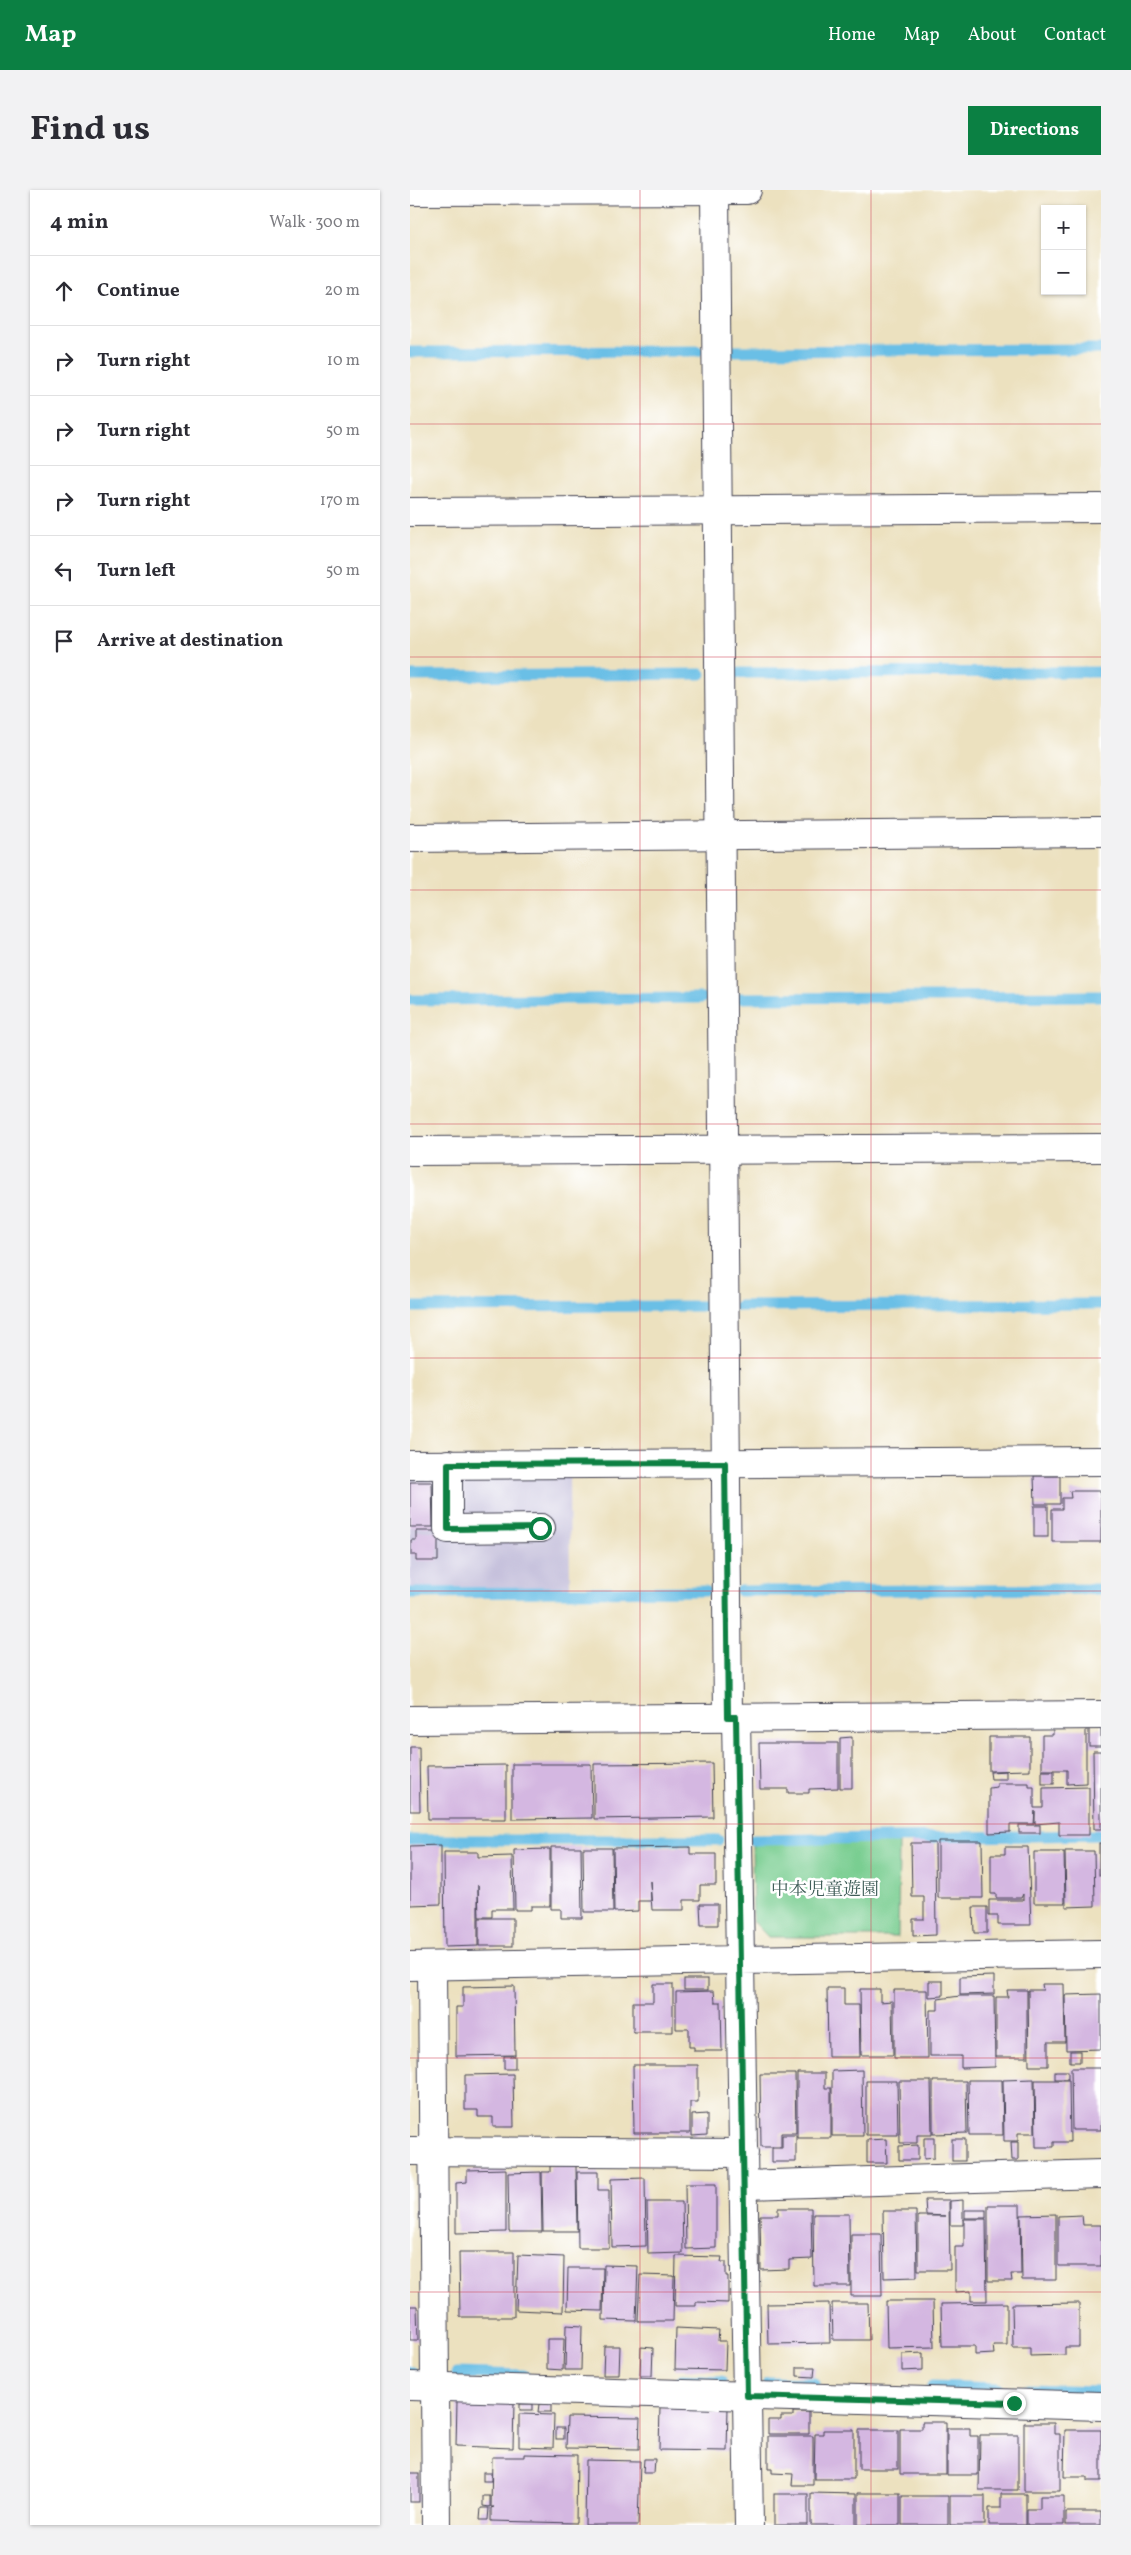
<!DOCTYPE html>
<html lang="en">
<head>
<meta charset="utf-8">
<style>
	:root { --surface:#fff; --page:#f2f2f3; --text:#2b2b33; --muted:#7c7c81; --line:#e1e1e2; --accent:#0b8043 }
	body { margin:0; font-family:Vollkorn,"Noto Serif JP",serif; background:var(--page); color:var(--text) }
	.controls { position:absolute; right:15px; top:15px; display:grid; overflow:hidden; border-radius:0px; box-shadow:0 1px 4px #0004 }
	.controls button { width:45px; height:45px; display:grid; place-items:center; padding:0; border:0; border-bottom:1px solid var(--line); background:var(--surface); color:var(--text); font:25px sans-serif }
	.stop { position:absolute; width:15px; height:15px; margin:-11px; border:4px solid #0b8043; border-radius:50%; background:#fff }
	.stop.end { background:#0b8043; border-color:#fff; box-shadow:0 1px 5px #0008 }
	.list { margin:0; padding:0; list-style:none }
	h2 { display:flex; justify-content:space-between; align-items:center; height:65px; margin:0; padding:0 20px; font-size:21px }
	h2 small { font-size:16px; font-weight:400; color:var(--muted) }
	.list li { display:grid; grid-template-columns:32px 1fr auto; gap:15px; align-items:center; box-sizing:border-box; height:70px; padding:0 20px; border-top:1px solid var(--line) }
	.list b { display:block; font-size:19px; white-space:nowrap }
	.list em { font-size:16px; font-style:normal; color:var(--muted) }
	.icon { flex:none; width:28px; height:28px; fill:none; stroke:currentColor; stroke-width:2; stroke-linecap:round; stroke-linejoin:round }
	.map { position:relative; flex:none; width:691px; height:2335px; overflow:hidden; border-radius:0px }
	header { display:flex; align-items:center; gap:30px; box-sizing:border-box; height:70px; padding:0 25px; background:var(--accent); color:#fff }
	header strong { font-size:24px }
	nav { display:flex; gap:28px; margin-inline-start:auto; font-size:18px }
	.intro { display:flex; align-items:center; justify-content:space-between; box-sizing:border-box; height:120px; padding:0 30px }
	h1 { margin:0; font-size:35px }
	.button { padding:12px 22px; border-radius:0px; background:var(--accent); color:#fff; font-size:18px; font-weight:700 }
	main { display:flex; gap:30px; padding:0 30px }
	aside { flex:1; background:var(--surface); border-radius:0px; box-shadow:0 1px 4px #0004 }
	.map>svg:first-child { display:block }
</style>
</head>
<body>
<header>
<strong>Map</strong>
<nav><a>Home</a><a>Map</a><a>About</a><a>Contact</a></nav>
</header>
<div class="intro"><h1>Find us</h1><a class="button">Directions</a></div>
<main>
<aside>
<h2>4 min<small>Walk · 300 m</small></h2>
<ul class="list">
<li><svg class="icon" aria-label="ahead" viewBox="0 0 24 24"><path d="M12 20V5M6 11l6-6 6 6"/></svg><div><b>Continue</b></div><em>20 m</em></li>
<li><svg class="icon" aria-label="right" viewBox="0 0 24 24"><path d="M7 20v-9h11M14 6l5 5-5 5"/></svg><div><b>Turn right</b></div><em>10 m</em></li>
<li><svg class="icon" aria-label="right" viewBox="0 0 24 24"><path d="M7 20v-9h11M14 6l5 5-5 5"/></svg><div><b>Turn right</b></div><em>50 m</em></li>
<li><svg class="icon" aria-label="right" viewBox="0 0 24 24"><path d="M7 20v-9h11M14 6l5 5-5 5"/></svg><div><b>Turn right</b></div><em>170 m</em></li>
<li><svg class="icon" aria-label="left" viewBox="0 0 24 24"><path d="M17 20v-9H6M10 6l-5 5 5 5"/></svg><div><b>Turn left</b></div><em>50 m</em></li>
<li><svg class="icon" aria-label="arrive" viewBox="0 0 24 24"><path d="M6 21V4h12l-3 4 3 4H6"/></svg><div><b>Arrive at destination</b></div></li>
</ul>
</aside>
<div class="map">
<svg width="691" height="2335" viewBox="0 0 691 2335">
	<rect width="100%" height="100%" fill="#fff"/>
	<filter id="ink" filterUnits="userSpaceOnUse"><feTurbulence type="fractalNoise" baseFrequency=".02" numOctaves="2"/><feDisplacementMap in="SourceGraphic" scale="10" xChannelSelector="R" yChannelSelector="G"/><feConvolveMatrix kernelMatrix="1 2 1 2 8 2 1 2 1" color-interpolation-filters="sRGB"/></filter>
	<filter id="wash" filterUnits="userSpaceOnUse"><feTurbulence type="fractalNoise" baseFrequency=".0096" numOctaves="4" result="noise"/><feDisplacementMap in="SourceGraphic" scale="20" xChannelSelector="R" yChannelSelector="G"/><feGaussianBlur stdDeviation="1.12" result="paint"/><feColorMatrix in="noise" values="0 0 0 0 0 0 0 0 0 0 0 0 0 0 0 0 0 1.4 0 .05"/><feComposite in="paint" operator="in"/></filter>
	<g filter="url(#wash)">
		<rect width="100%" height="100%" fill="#ece1bf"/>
		<!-- industrial -->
		<polygon fill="#c5c0db" points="159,1285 160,1397 0,1398 0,1286"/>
		<!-- green -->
		<polygon fill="#79ce91" stroke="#4e7866" points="489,1651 488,1747 358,1747 343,1731 342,1652"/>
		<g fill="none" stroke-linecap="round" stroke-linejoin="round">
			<!-- stream -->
			<g stroke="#6abfe6" stroke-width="11">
				<polyline points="322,161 691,159"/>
				<polyline points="0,162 288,161"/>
				<polyline points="325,483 691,482"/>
				<polyline points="0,486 291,484"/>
				<polyline points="326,808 691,806"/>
				<polyline points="0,810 292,808"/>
				<polyline points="329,1116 691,1114"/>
				<polyline points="0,1117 295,1116"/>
				<polyline points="330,1401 691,1399"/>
				<polyline points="0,1403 295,1401"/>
				<polyline points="0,1650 308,1650"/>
				<polyline points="343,1650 691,1645"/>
				<polyline points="0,2182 2,2182"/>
				<polyline points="47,2183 114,2185"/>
				<polyline points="272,2189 311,2191"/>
				<polyline points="359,2192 404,2193"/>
				<polyline points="522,2196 588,2198"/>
				<polyline points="618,2199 691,2201"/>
			</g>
		</g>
		<g id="blocks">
			<!-- building -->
			<g fill="#d4b7e1">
				<polygon points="624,1286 650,1286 650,1314 625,1314"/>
				<polygon points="0,1292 22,1292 23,1337 0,1337"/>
				<polygon points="660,1301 691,1301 691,1352 642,1352 642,1319 652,1319 652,1308 661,1308"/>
				<rect x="624" y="1316" width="14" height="31"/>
				<polygon points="6,1341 28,1341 28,1371 6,1371 6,1365 1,1365 1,1350 6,1350"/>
				<polygon points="643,1539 676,1539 676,1593 657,1594 657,1580 632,1580 632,1545 643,1545"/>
				<rect x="679" y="1539" width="12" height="17"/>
				<polygon points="442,1547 442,1598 430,1598 430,1548"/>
				<polygon points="579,1547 620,1547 620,1580 579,1581"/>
				<polygon points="349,1553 428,1553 428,1598 399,1599 399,1603 378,1603 378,1599 350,1599"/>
				<polygon points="0,1557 9,1557 10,1621 0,1621"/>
				<polygon points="683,1561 691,1561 691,1639 684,1639"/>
				<polygon points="302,1573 303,1627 184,1629 184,1574"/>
				<polygon points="102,1574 181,1574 182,1628 102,1629"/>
				<polygon points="96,1575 96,1629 18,1629 17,1576"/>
				<polygon points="596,1581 596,1589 581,1589 580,1582"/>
				<rect x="632" y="1581" width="12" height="13"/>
				<polygon points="587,1593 619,1593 619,1597 624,1597 624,1618 633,1618 633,1598 679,1597 679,1645 649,1645 649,1632 625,1634 625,1621 624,1634 600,1634 600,1642 579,1643 579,1598 587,1597"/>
				<rect x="609" y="1635" width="21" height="8"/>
				<polygon points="528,1651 572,1651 573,1708 528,1708"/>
				<polygon points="501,1653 525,1653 526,1745 503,1746 503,1729 514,1729 514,1707 502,1707"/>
				<rect x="689" y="1653" width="2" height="32"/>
				<polygon points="31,1655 31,1714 0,1715 0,1656"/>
				<polygon points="141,1657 171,1657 172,1728 151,1728 151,1719 141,1719"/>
				<polygon points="280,1657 280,1664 306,1664 306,1695 290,1695 290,1710 274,1710 274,1720 242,1720 240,1691 241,1711 228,1711 228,1721 204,1722 203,1658"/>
				<polygon points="595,1657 618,1657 621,1735 588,1735 588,1726 579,1726 579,1710 613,1710 613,1704 611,1708 586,1708 586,1704 581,1704 581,1664 595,1664"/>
				<polygon points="173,1658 202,1658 203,1722 174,1722"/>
				<polygon points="140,1659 140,1716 121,1716 121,1720 105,1720 104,1660"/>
				<polygon points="655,1661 684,1661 685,1716 656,1717"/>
				<polygon points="34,1662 68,1662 68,1667 102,1666 103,1719 82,1719 82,1727 69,1727 68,1695 68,1756 35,1757"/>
				<polygon points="624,1662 654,1662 655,1713 624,1713"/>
				<polygon points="290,1714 308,1714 308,1735 291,1735"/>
				<polygon points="563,1717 577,1717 577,1743 564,1743"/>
				<rect x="69" y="1728" width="34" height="28"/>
				<polygon points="584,1786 584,1804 550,1805 550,1787"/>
				<rect x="274" y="1789" width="24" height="11"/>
				<polygon points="519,1791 533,1791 533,1806 519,1807"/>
				<polygon points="243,1794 263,1794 263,1842 223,1842 223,1812 243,1812"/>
				<polygon points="632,1794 654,1794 655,1852 638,1852 638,1876 619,1876 618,1800 633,1800"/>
				<polygon points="104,1796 105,1865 46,1866 46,1817 53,1817 53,1797"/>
				<polygon points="417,1798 434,1798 434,1815 449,1815 450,1867 418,1867"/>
				<polygon points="450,1799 470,1799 470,1812 482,1811 483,1865 451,1865"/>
				<polygon points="484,1800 517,1800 518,1868 484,1868"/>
				<polygon points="597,1800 617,1800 617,1867 586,1867 586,1807 598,1807"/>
				<polygon points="304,1801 305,1812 311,1812 312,1861 284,1861 284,1857 279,1857 279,1839 266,1839 266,1802"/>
				<polygon points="691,1804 691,1859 656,1860 655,1805"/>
				<polygon points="550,1806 584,1806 585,1877 551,1878 551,1866 520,1866 520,1820 528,1820 528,1809"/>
				<rect x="660" y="1861" width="10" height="11"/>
				<rect x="94" y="1866" width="11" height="13"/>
				<polygon points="223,1875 288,1875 288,1912 280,1912 280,1943 224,1943"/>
				<polygon points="661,1878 691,1878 691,1940 662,1940"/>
				<polygon points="452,1880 453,1946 422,1946 422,1881"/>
				<rect x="645" y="1881" width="13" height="8"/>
				<polygon points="387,1883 415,1883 415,1898 421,1898 421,1948 387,1948"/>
				<polygon points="103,1884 104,1937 83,1937 83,1927 68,1927 68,1920 55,1920 55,1885"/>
				<polygon points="350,1884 385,1884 386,1943 371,1943 371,1957 351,1957"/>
				<polygon points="624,1889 625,1943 608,1943 608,1951 594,1951 593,1890"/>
				<polygon points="558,1890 592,1890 593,1945 559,1945"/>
				<polygon points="625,1890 659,1890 660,1952 644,1952 644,1957 626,1957"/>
				<polygon points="456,1891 487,1891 488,1945 456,1945"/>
				<polygon points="489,1891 521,1891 522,1945 507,1945 507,1953 490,1953"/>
				<polygon points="523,1891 556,1891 557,1943 523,1944"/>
				<polygon points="297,1924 297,1945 282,1946 282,1925"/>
				<polygon points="372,1945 386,1945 386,1972 362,1972 362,1958 372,1958"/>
				<polygon points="514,1948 524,1948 524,1968 514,1969"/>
				<polygon points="476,1949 477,1973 457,1973 457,1950"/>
				<rect x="542" y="1949" width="13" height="22"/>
				<polygon points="601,1952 608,1952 608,1970 602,1970"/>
				<polygon points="508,1955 508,1970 489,1970 489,1956"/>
				<polygon points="140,1976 166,1976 167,2041 133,2041 132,1982 140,1982"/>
				<polygon points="96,1979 96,2042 46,2043 46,1993 57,1992 57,1980"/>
				<polygon points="131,1982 132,2042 99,2042 98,1983"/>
				<polygon points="167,1982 188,1982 188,2000 199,2000 199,2058 168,2058"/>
				<polygon points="235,1988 236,2056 202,2057 201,1989"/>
				<polygon points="275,1994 306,1994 306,2058 276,2059"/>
				<polygon points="515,2010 539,2010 540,2080 508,2080 508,2026 536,2026 516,2025"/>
				<polygon points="553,2010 553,2035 540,2035 540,2011"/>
				<polygon points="237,2012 272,2012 273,2063 238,2064"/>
				<polygon points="578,2015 610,2015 611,2084 601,2084 602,2091 578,2091"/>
				<polygon points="368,2018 401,2018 402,2069 379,2070 379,2079 351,2080 350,2025 368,2025"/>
				<rect x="555" y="2020" width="21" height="8"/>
				<polygon points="473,2021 506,2021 507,2087 474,2088"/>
				<polygon points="403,2024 439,2024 440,2096 404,2096"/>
				<polygon points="646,2024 646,2090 612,2090 611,2025"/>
				<polygon points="672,2025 673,2035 691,2035 691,2076 648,2076 648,2026"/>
				<polygon points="554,2029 576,2029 577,2111 561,2111 561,2101 545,2102 545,2057 554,2057"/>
				<polygon points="441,2044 471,2044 472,2106 441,2106"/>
				<polygon points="49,2062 104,2062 104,2127 50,2127"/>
				<polygon points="108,2065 154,2067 153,2122 106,2120"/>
				<polygon points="266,2066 312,2067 311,2072 316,2072 316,2086 318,2086 318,2113 286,2112 286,2116 265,2116"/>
				<polygon points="194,2075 228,2076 226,2131 193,2130"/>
				<polygon points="158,2078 193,2078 192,2121 157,2120"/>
				<polygon points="230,2085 264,2086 263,2131 228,2131"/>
				<polygon points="476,2111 523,2111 524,2157 477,2158"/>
				<polygon points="419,2113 420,2153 358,2154 357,2114"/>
				<polygon points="422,2113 458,2113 459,2150 423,2150"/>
				<polygon points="597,2113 597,2155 583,2155 584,2164 565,2165 565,2156 532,2156 531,2114"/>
				<polygon points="669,2113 669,2157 655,2157 655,2165 620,2166 620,2158 603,2158 602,2114"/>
				<polygon points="0,2116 7,2116 8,2150 0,2150"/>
				<polygon points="156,2135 172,2136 171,2180 155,2180"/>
				<polygon points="266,2138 309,2140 308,2151 316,2151 315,2180 265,2179"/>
				<polygon points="137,2149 154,2149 153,2180 137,2179"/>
				<polygon points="194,2156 210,2156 209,2185 193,2185"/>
				<polygon points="231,2157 243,2158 242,2186 230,2186"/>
				<polygon points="513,2163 513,2180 492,2181 492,2164"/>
				<polygon points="387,2177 405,2177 404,2187 387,2186"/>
				<polygon points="47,2211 104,2212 103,2258 46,2256"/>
				<rect x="110" y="2214" width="13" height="6"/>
				<polygon points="129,2214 141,2214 141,2222 128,2222"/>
				<polygon points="250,2216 318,2217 317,2261 249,2260"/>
				<polygon points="383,2222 399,2222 399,2244 358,2244 358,2230 371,2230 371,2226 383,2226"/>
				<polygon points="109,2224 144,2225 143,2258 109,2257"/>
				<polygon points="157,2227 230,2228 229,2259 156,2258"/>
				<polygon points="512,2232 536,2232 536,2284 490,2284 490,2239 512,2239"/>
				<polygon points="614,2233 644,2233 644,2244 650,2244 650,2301 614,2301"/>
				<rect x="146" y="2238" width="8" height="11"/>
				<polygon points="537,2238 560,2238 560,2246 568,2246 568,2285 537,2285"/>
				<polygon points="413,2240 444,2240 444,2289 404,2289 405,2244 413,2244"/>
				<rect x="449" y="2240" width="39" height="39"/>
				<polygon points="655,2240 691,2240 691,2291 677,2291 677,2287 654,2287"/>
				<polygon points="570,2245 608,2245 608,2300 569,2300"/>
				<polygon points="358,2246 403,2246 403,2295 382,2295 383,2284 362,2283 362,2279 358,2279"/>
				<polygon points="114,2264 167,2265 166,2333 81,2331 81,2318 84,2317 81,2317 82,2267 114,2267"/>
				<polygon points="234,2269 245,2269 244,2283 233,2283"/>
				<polygon points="176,2270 230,2271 228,2335 175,2335"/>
				<rect x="73" y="2282" width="8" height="9"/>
				<rect x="0" y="2283" width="9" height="29"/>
				<polygon points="401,2303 446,2304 446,2335 401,2335"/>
				<rect x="448" y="2303" width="42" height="32"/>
				<rect x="364" y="2304" width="34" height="31"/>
				<polygon points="591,2304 616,2304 616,2335 579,2335 579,2318 591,2318"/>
				<polygon points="73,2306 80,2306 80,2317 73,2316"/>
				<rect x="492" y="2306" width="46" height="29"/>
				<rect x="540" y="2306" width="35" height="29"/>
				<polygon points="630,2306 654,2306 654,2335 617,2335 617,2319 630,2319"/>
				<polygon points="71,2318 79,2318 78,2330 70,2330"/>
				<rect x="656" y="2322" width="35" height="13"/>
			</g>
		</g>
	</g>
	<g filter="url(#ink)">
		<use href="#blocks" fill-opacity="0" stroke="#403f4f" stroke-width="1"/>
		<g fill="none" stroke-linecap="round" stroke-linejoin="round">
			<defs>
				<g id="minor">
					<polyline points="305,0 318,1527"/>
					<polyline points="0,1 337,0"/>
					<polyline points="0,322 691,318"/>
					<polyline points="0,648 691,642"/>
					<polyline points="0,961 691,958"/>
					<polyline points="38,1274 38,1339 131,1338"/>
					<polyline points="0,1275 691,1271"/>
					<polyline points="0,1530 691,1525"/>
					<polyline points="0,1776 330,1770 326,1527"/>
					<path d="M 22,1776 C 25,1962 23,2149 26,2335"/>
					<polyline points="0,1961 334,1963"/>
					<polyline points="334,1995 691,1984"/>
					<polyline points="0,2196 691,2216"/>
					<polyline points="339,2335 330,1770 691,1764"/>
				</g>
			</defs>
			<!-- minor casing -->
			<use href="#minor" stroke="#403f4f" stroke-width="30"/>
			<!-- minor -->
			<use href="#minor" stroke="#fff" stroke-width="28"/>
		</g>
	</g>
	<g fill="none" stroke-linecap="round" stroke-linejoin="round" filter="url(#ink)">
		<!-- route -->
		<polyline stroke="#0b8043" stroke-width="6" points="130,1338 38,1339 38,1274 315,1273 318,1527 326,1527 337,2206 604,2213"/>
	</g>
	<!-- grid -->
	<path fill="none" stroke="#d1495b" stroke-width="1" stroke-opacity="0.55" d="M 230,0 L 230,2335M 461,0 L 461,2335M 0,234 L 691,234M 0,467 L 691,467M 0,700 L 691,700M 0,934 L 691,934M 0,1168 L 691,1168M 0,1401 L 691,1401M 0,1634 L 691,1634M 0,1868 L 691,1868M 0,2102 L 691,2102"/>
	<g text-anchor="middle" stroke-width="5" stroke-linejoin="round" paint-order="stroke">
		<!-- park labels -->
		<g font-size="18" fill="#405e59" stroke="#fff">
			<text x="415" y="1705">中本児童遊園</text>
		</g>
	</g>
</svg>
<div class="controls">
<button>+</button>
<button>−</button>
</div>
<div class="stop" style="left:130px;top:1338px"></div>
<div class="stop end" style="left:604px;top:2213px"></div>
</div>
</main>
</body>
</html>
